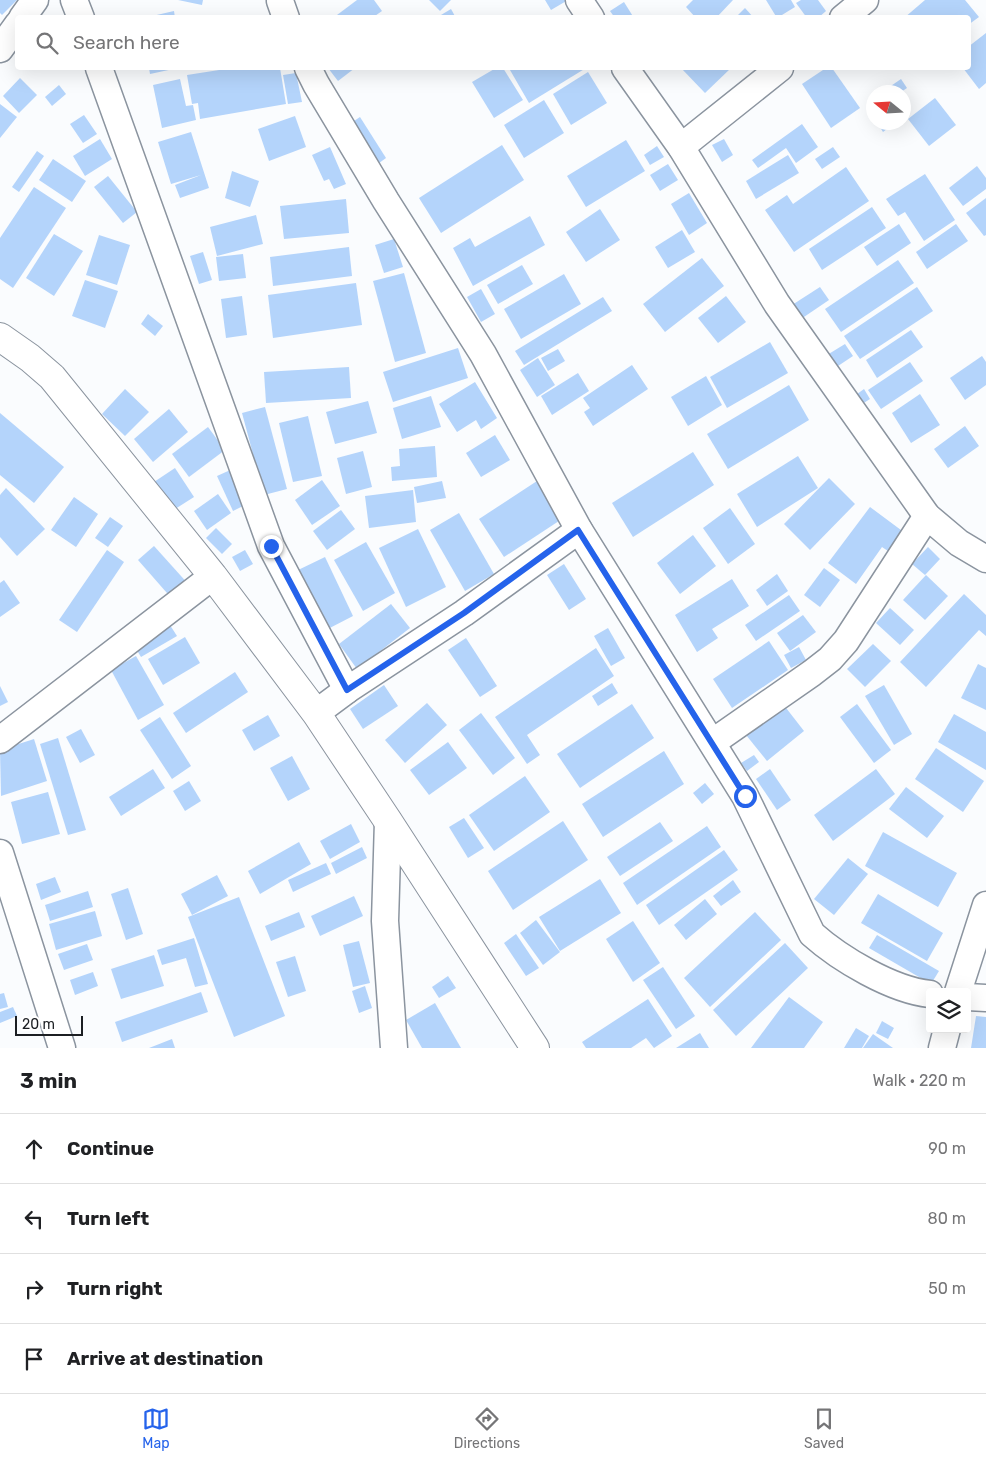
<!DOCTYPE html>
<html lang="en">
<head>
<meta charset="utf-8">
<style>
	:root { --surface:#fff; --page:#f6f6f6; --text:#202124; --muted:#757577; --line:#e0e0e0; --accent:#2563eb }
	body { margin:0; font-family:Rubik,sans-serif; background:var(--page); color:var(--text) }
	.controls { position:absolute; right:15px; bottom:15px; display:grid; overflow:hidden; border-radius:5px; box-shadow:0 5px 20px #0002 }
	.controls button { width:45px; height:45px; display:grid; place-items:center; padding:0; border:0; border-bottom:1px solid var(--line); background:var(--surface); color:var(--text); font:25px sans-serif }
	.compass { position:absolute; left:866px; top:85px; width:45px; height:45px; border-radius:50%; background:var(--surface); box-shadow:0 5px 20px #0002; rotate:288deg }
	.scale { position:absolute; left:15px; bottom:12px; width:68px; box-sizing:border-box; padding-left:5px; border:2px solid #1c1f23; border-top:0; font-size:14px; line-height:18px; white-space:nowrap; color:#1c1f23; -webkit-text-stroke:4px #fff; paint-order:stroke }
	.stop { position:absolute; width:15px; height:15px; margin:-11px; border:4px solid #2563eb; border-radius:50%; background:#fff }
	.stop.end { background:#2563eb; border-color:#fff; box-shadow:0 1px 5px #0008 }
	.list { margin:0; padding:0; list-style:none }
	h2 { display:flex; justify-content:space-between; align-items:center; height:65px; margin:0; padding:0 20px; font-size:21px }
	h2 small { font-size:16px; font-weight:400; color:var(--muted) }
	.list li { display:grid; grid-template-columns:32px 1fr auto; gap:15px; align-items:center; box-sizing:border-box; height:70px; padding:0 20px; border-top:1px solid var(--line) }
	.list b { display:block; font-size:19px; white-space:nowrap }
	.list em { font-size:16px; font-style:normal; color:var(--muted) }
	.icon { flex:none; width:28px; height:28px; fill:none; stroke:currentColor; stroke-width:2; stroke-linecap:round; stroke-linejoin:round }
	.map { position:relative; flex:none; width:986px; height:1048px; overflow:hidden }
	.search { position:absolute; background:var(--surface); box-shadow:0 5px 20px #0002; left:15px; right:15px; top:15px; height:55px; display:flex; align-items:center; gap:12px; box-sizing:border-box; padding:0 18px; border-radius:5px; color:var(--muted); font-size:19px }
	.sheet { height:345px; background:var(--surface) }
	nav { display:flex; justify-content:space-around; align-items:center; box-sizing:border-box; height:70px; border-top:1px solid var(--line); background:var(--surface); font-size:14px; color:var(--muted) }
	nav a { display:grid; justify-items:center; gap:2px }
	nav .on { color:var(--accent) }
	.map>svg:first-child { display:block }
</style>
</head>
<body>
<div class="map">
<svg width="986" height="1048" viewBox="0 0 986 1048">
	<rect width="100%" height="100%" fill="#fafcfe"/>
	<!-- building -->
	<g fill="#b4d4fb">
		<polygon points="0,0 17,0 2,15 0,13"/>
		<polygon points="178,0 203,0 202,5"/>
		<polygon points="357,0 374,0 382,11 372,18 333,18"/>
		<polygon points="429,0 451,0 440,11"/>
		<polygon points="545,0 568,0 551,10"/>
		<polygon points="693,0 733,0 716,18 696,18 686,7"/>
		<polygon points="766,0 791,0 795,7 777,18"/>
		<polygon points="801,0 818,0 826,11 818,18 807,18 796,3"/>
		<polygon points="925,0 965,0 979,17 968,25 968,18 904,18"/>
		<polygon points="624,2 634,18 615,18 610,11"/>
		<polygon points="745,8 754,18 735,18"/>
		<polygon points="451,9 456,18 436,18"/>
		<polygon points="174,11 175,18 148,18 148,17"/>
		<polygon points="986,33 986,83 979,89 963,68 968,68 968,47"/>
		<polygon points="149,68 178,68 150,74"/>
		<polygon points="232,68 280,68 286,104 200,119 198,103 192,104 187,75"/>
		<polygon points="328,68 355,68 338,81"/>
		<polygon points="496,68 503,68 523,100 494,118 472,82"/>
		<polygon points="514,68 586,68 529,103 510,70"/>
		<polygon points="681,68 731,68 705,93"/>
		<polygon points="826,68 832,68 860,108 831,128 802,84"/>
		<polygon points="588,72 607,103 571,125 553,94"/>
		<polygon points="296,73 302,102 288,104 283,75"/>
		<polygon points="20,78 37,95 19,113 3,96"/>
		<polygon points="180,79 186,106 193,105 196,120 162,128 153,85"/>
		<polygon points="901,79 907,88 901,92 887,92 885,90"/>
		<polygon points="59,85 66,94 52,106 45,97"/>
		<polygon points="935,98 956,125 929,146 908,119"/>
		<polygon points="544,100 564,133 524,158 504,125"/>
		<polygon points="0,104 17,117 0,138"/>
		<polygon points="84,115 97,134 83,143 70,124"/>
		<polygon points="295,116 306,147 269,161 258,129"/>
		<polygon points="360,117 386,158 375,166 348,125"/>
		<polygon points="877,122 896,122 883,132"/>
		<polygon points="802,124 818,147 796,163 786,148 758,168 752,160"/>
		<polygon points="191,132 209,188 180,198 175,185 201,175 171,184 158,142"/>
		<polygon points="100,139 112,159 85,176 73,156"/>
		<polygon points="724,139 733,155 722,162 712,145"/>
		<polygon points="626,140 645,171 586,207 567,176"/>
		<polygon points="502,145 524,180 441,233 419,198"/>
		<polygon points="657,146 664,157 650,165 644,155"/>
		<polygon points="330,147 346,184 334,189 329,179 324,181 312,155"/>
		<polygon points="833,147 840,157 822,169 815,159"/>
		<polygon points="37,151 44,156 19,192 12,187"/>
		<polygon points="788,155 799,173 756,199 746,181"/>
		<polygon points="53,159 86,181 72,202 39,180"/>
		<polygon points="668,164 678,180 660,191 650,175"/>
		<polygon points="977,166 986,178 986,189 963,206 949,188"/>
		<polygon points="846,167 869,201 794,252 765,210 787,195 793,204"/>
		<polygon points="232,171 259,181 250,207 225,198"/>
		<polygon points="925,174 955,220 924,241 905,212 898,216 886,199"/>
		<polygon points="108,176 137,212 123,223 94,187"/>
		<polygon points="34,187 66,208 13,288 0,279 0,238"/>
		<polygon points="689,193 707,223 689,235 671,204"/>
		<polygon points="986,198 986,235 984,236 966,213"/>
		<polygon points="346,199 349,233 284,239 280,206"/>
		<polygon points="872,207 886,228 822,270 809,249"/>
		<polygon points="600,209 620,240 586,262 566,232"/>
		<polygon points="256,215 263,244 217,256 210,227"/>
		<polygon points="530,216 545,245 473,286 453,248 470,238 475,247"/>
		<polygon points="899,224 911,243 877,266 864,247"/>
		<polygon points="956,224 968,241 927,269 916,252"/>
		<polygon points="682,230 695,252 668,268 655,247"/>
		<polygon points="54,234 83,251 54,296 26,278"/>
		<polygon points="99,235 130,245 117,285 86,275"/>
		<polygon points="394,239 403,267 384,273 375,245"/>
		<polygon points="349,247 352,276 273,286 270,257"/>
		<polygon points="203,252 212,280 199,284 190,256"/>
		<polygon points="243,254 246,278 219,281 216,257"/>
		<polygon points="702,258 724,286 665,332 643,304"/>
		<polygon points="898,260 914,283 841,332 825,309"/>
		<polygon points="522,265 533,284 498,304 487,285"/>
		<polygon points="404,273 426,353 395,362 373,281"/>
		<polygon points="564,274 581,304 521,339 504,309"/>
		<polygon points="85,280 118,291 105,328 72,316"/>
		<polygon points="356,283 362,325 273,338 268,295"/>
		<polygon points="820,287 829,300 801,319 792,305"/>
		<polygon points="917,287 933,311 860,359 844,336"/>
		<polygon points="481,289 495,314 481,322 467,297"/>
		<polygon points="242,296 247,335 226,338 221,299"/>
		<polygon points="726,296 746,322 718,343 698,318"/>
		<polygon points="603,297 612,311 524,365 515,351"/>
		<polygon points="148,314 163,326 155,336 141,324"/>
		<polygon points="911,330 923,347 877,378 866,360"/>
		<polygon points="770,342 788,373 727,408 710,377"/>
		<polygon points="845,344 853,356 835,368 827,355"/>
		<polygon points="458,348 468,378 393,402 383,372"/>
		<polygon points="558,349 565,361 548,371 541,358"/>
		<polygon points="982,356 986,362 986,385 965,400 950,378"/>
		<polygon points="538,358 555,385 537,397 520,370"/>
		<polygon points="910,362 923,381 881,409 868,390"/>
		<polygon points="632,365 648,389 593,426 584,412 590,408 583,398"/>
		<polygon points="349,367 351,398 266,403 264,372"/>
		<polygon points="578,373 589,391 552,415 541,396"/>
		<polygon points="706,376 722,405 688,426 671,397"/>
		<polygon points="475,382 497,418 481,429 476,420 457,432 439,404"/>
		<polygon points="789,385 809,420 728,469 707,434"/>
		<polygon points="125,389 149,412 125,436 102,414"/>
		<polygon points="864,389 870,399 859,406 853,397"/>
		<polygon points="920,394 940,425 911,443 892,413"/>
		<polygon points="431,396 441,427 402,439 393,408"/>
		<polygon points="368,401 377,433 335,444 326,412"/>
		<polygon points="265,407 287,489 264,495 242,413"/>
		<polygon points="169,409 188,432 153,462 134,439"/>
		<polygon points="0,413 64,467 34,503 0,475"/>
		<polygon points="308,416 322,476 293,482 279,423"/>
		<polygon points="965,426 979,446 948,468 934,449"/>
		<polygon points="208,427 225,450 189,477 172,454"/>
		<polygon points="495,435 510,460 481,477 466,453"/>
		<polygon points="435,446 437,477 392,481 391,467 400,466 399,449"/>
		<polygon points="363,451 372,487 346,494 337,458"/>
		<polygon points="693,452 714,485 633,537 612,503"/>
		<polygon points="798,456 818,488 757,527 737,494"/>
		<polygon points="237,467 253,501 233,511 217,476"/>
		<polygon points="175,468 194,497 172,511 154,482"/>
		<polygon points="829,478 855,504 810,550 784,524"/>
		<polygon points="322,480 340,506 312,525 295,500"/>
		<polygon points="442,481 446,498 417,503 414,487"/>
		<polygon points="537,481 562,519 504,557 479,519"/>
		<polygon points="6,488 45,529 17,556 0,537 0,495"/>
		<polygon points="413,490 416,522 369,528 365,496"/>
		<polygon points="218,494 231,513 207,530 194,511"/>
		<polygon points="74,497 98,514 76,547 51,530"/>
		<polygon points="870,507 905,533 891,553 882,547 856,584 828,563"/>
		<polygon points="730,508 755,544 728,564 703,528"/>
		<polygon points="341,510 355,529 327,550 313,531"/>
		<polygon points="459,513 494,574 465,591 430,530"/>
		<polygon points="110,517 123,526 108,547 95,538"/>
		<polygon points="216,528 232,544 222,554 206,538"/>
		<polygon points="418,529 446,587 406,607 379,548"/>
		<polygon points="693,535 716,566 680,594 657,563"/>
		<polygon points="366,542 395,593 363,611 334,560"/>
		<polygon points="154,546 190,586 174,601 138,560"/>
		<polygon points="928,547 940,559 925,575 912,564"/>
		<polygon points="107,550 124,562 77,632 59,620"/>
		<polygon points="245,550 253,564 240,571 232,557"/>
		<polygon points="325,557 353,616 322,632 294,572"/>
		<polygon points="564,564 586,599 569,610 547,575"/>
		<polygon points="824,568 840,580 820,607 804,595"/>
		<polygon points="777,574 788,591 767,606 756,590"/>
		<polygon points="926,575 948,596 925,620 903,600"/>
		<polygon points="732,579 749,606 712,629 718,638 697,652 675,615"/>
		<polygon points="4,580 20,603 0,617 0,583"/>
		<polygon points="964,594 986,615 986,636 979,630 926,687 900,662"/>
		<polygon points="789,595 800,611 756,641 745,625"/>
		<polygon points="391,604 410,628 357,669 339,644"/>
		<polygon points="890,608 914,630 900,645 876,623"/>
		<polygon points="803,615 816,632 790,651 777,633"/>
		<polygon points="168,622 177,636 141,657 133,644"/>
		<polygon points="608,628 625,658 611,666 594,636"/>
		<polygon points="185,637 200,663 163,685 148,659"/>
		<polygon points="466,638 497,686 480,697 448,650"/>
		<polygon points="769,641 788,670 732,708 713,679"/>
		<polygon points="873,644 891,661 865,687 847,669"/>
		<polygon points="799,647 806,660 791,668 784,655"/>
		<polygon points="596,648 614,676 527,735 540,755 527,764 495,717"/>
		<polygon points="136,656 164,705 138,720 111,670"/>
		<polygon points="978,664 986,668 986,710 961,698"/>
		<polygon points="235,672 248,692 186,733 173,713"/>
		<polygon points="612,683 618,693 598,706 592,696"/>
		<polygon points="384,685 398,706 363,729 350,709"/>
		<polygon points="884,685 912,734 894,745 865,696"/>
		<polygon points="0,686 8,702 0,706"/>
		<polygon points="427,703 447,725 405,763 385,740"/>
		<polygon points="632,704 654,738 580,788 557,754"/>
		<polygon points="783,704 804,731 767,761 746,735"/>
		<polygon points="857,704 891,750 874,763 840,717"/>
		<polygon points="481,713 515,758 493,775 459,730"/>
		<polygon points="954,714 986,732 986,770 938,742"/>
		<polygon points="268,715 280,736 254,751 242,730"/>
		<polygon points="160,717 191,766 172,779 140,730"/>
		<polygon points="81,729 95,755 80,763 66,737"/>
		<polygon points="58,738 86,830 68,835 40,744"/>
		<polygon points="34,739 47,781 1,796 0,750"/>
		<polygon points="448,742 467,768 429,795 410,770"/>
		<polygon points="936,748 984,781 963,812 915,779"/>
		<polygon points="664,751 684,784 603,837 582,804"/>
		<polygon points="754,755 759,762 747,771 741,763"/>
		<polygon points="292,756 310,789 288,801 270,768"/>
		<polygon points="153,769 165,788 121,816 109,797"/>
		<polygon points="770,769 791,800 777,810 756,779"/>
		<polygon points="876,769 895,794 833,841 814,815"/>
		<polygon points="525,776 550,812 494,851 469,815"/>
		<polygon points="189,781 201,801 185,811 173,791"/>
		<polygon points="705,783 714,794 702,804 693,793"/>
		<polygon points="906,787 944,816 927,838 889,809"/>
		<polygon points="48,792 60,834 22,844 11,802"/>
		<polygon points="464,818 484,848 468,858 449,827"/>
		<polygon points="563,821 588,860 513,910 488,871"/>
		<polygon points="660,822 673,841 620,876 607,857"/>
		<polygon points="351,824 360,842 330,859 320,841"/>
		<polygon points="707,826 721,847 637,905 623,883"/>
		<polygon points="883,832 957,873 938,907 865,866"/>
		<polygon points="299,842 311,864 260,894 248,871"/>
		<polygon points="362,847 367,858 336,874 331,863"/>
		<polygon points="724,850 738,870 659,925 646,905"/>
		<polygon points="848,858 868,874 834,915 814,899"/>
		<polygon points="326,863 331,874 293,892 288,880"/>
		<polygon points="217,875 228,896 192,915 181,894"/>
		<polygon points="55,877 61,892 41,900 36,884"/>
		<polygon points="600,879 621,913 560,951 539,917"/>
		<polygon points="733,880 741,892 721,906 713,896"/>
		<polygon points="128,888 143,934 126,940 111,894"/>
		<polygon points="88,891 93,907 50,921 45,905"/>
		<polygon points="878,894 943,933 927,961 861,923"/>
		<polygon points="354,896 363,916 320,936 311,916"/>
		<polygon points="239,897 285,1016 234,1037 188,917"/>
		<polygon points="705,899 717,914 686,940 674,925"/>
		<polygon points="95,911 102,936 56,950 49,924"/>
		<polygon points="299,912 305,927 271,941 265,926"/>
		<polygon points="755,912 781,940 710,1007 684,978"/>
		<polygon points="536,920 560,952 543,965 520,933"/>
		<polygon points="633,921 660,963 633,982 606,939"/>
		<polygon points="516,934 539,968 526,976 504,943"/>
		<polygon points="877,935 939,971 931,984 869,948"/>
		<polygon points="194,938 208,984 195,987 186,958 162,965 157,950"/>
		<polygon points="359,941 370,983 353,987 343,945"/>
		<polygon points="785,943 808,968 736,1036 713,1010"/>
		<polygon points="87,944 93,960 64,970 58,954"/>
		<polygon points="154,955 164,986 121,999 111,969"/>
		<polygon points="295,956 306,991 288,997 276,962"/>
		<polygon points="663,967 695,1016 676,1029 643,980"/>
		<polygon points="93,972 98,986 75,995 70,980"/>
		<polygon points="448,976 456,988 439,998 432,987"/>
		<polygon points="365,986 372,1008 359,1013 352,991"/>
		<polygon points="201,992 208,1012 122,1042 115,1022"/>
		<polygon points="4,993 8,1007 0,1009 0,994"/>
		<polygon points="789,997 823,1022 804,1048 751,1048"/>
		<polygon points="648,999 672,1036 654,1048 646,1038 631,1048 586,1048 582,1042"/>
		<polygon points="435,1003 461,1048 422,1048 406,1020"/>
		<polygon points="13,1007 17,1016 0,1023 0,1012"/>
		<polygon points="976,1016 986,1017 986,1048 971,1048"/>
		<polygon points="882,1021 894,1028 888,1039 876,1033"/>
		<polygon points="856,1028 869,1036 862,1048 844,1048"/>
		<polygon points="700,1033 709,1048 676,1048"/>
		<polygon points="873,1034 893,1048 863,1048"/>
		<polygon points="172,1039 175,1048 149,1048"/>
	</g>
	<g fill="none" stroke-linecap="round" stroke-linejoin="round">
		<defs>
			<g id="minor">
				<polyline points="74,0 81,18"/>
				<polyline points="579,0 591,18"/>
				<polyline points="280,1 286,18"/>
				<polyline points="22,18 35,0"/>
				<polyline points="843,18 865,0"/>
				<polyline points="0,49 18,24"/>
				<polyline points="99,68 271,546 347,690"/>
				<path d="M 308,68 L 316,84 L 386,201 L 483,354 L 579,530 L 745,796 L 812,934 C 840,959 892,990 930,994"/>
				<polyline points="625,68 681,147 777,304 927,516 959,543 986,559"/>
				<polyline points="681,147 780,68"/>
				<polyline points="316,713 347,690 464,613 579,530"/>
				<polyline points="0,740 213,576"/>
				<polyline points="713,742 812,673 830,659 846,641 927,516"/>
				<polyline points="388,821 385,921 394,1048"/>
				<polyline points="0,853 62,1048"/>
				<polyline points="958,992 986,905"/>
				<polyline points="967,997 986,998"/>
				<polyline points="942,1048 947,1029"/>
			</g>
			<polyline id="secondary" points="0,337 30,358 52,377 213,576 316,713 388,821 535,1048"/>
		</defs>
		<!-- minor casing -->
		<use href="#minor" stroke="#8b949f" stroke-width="29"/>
		<!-- secondary casing -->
		<use href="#secondary" stroke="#8b949f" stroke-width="30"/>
		<!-- minor -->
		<use href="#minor" stroke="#fff" stroke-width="26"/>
		<!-- secondary -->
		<use href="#secondary" stroke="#fff" stroke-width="28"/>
	</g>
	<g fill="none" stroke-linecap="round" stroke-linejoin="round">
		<!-- route -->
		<polyline stroke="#2563eb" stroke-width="6" points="271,546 347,690 464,613 578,530 745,796"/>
	</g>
</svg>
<div class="controls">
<button><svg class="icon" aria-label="layers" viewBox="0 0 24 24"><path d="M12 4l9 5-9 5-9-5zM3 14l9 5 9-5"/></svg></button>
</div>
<svg class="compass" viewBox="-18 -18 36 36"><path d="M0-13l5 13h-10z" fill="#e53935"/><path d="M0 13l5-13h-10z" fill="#757577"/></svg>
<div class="scale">20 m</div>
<div class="stop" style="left:745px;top:796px"></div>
<div class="stop end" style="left:271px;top:546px"></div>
<div class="search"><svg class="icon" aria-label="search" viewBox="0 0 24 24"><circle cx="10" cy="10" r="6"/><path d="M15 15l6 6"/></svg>Search here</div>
</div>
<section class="sheet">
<h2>3 min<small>Walk · 220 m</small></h2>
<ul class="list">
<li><svg class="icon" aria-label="ahead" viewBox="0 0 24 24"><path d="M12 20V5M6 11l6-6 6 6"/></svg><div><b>Continue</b></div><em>90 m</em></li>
<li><svg class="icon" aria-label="left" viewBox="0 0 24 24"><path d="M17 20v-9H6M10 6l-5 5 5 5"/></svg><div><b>Turn left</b></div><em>80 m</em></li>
<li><svg class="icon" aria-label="right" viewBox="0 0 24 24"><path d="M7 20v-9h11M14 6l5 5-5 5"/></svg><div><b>Turn right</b></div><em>50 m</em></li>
<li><svg class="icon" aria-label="arrive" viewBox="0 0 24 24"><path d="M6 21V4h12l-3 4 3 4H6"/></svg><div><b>Arrive at destination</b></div></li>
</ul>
</section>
<nav>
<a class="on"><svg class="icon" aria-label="map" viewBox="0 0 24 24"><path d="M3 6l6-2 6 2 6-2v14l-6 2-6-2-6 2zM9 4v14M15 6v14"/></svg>Map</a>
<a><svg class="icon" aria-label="directions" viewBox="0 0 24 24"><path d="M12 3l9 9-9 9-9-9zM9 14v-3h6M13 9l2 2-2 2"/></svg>Directions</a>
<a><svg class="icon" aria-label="saved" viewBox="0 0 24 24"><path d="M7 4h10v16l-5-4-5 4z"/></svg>Saved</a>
</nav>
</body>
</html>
